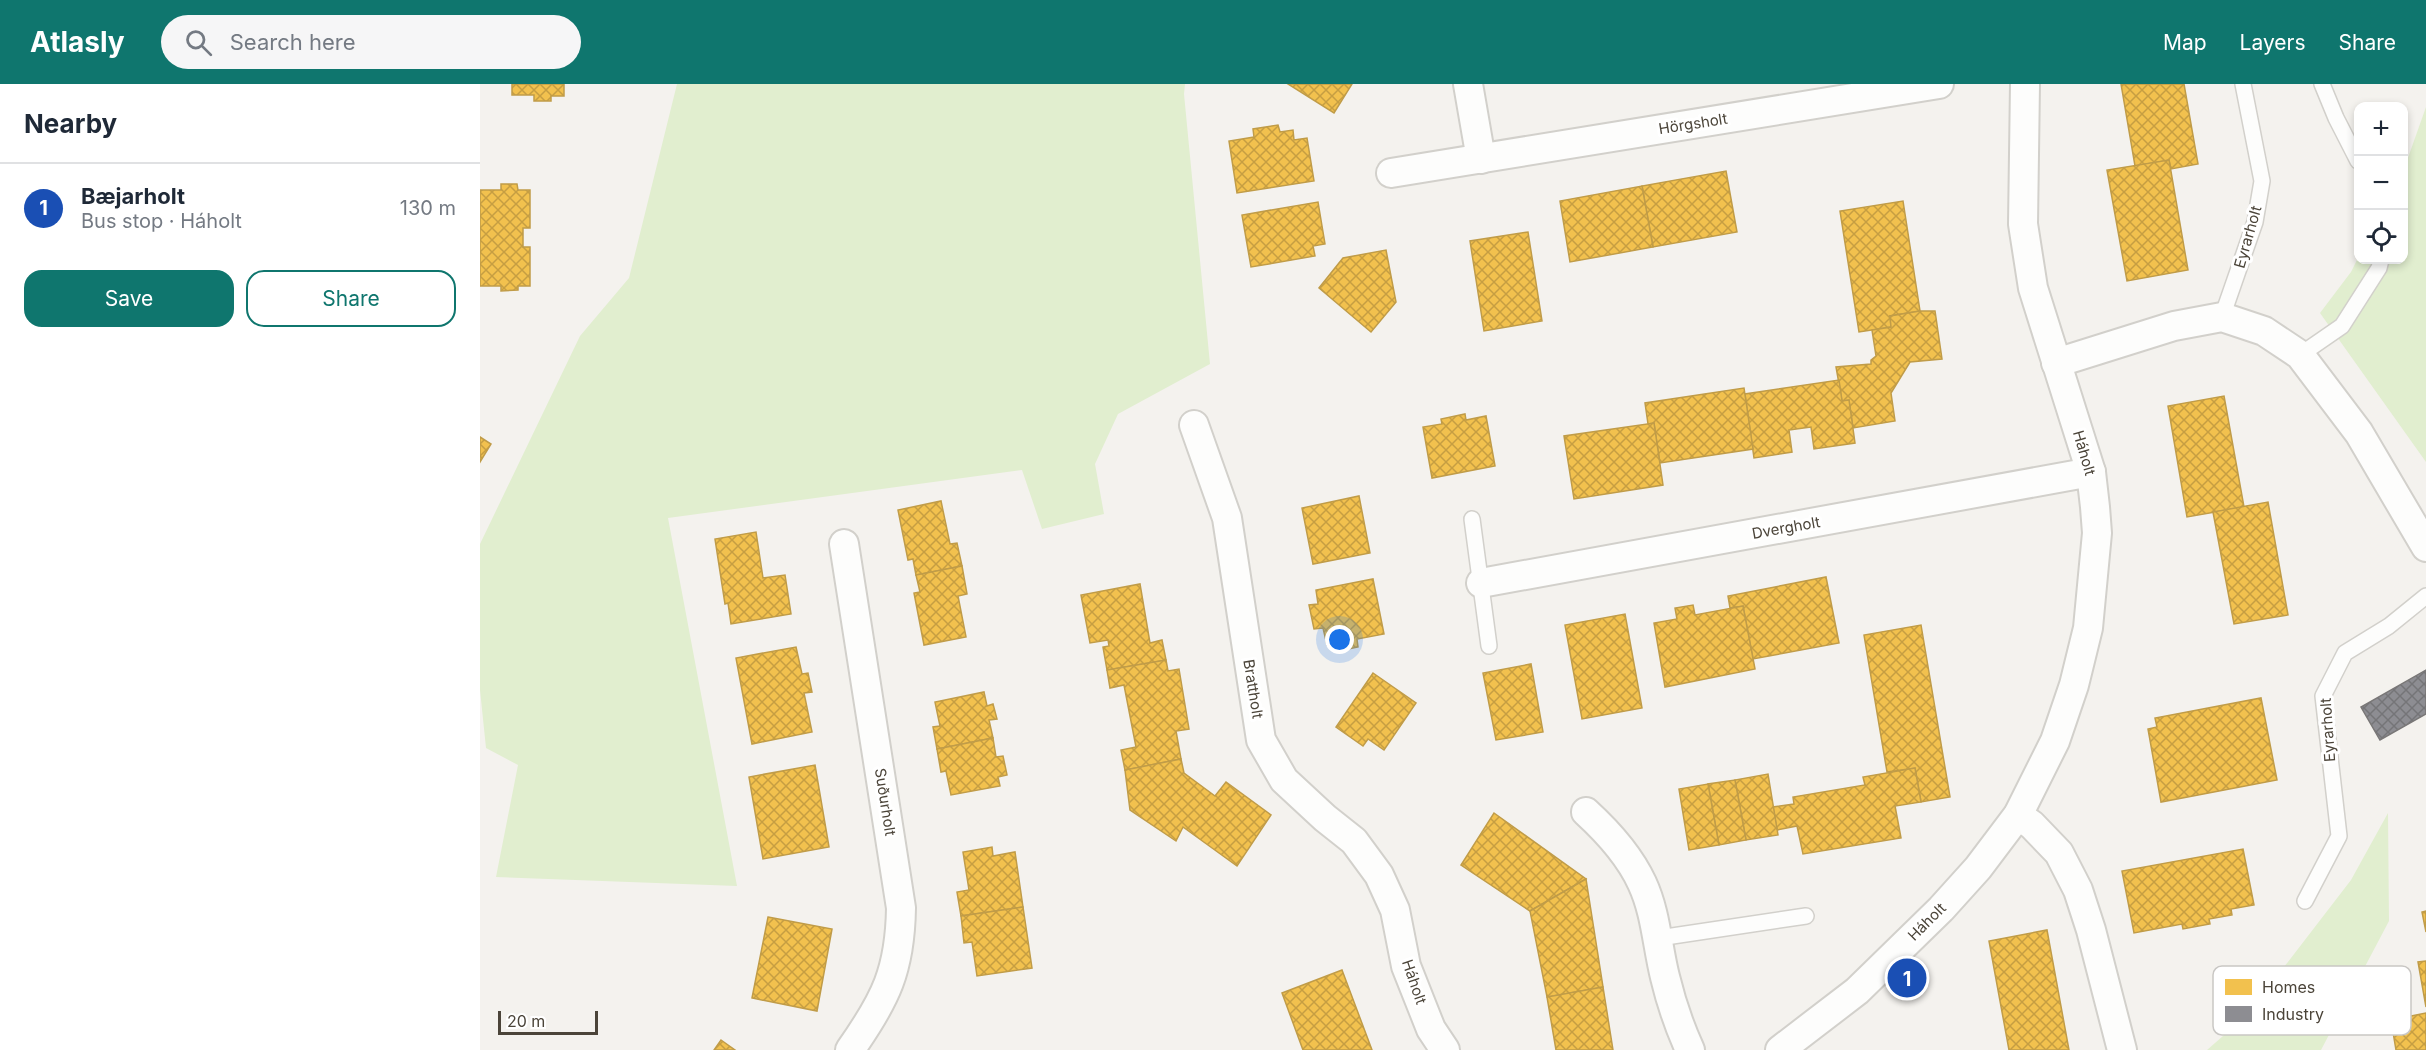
<!DOCTYPE html>
<html lang="en">
<head>
<meta charset="utf-8">
<style>
	:root { --surface:#fff; --page:#f6f6f7; --text:#1f2937; --muted:#747a83; --line:#e0e1e3; --accent:#0f766e }
	body { margin:0; font-family:Inter,sans-serif; background:var(--page); color:var(--text) }
	.controls { position:absolute; right:18px; top:18px; display:grid; overflow:hidden; border-radius:12px; box-shadow:0 3px 9px #0003 }
	.controls button { width:54px; height:54px; display:grid; place-items:center; padding:0; border:0; border-bottom:2px solid var(--line); background:var(--surface); color:var(--text); font:30px sans-serif }
	.scale { position:absolute; left:18px; bottom:15px; width:100px; box-sizing:border-box; padding-left:6px; border:3px solid #4b4439; border-top:0; font-size:16px; line-height:21px; white-space:nowrap; color:#4b4439; -webkit-text-stroke:4px #fff; paint-order:stroke }
	.you { position:absolute; left:860px; top:556px; width:21px; height:21px; margin:-15px; border:4px solid #fff; border-radius:50%; background:#1a73e8; box-shadow:0 0 0 9px #1a73e833 }
	.badge { display:grid; place-items:center; width:39px; height:39px; border-radius:50%; background:var(--accent); color:#fff; font-size:20px; font-weight:700 }
	.pin { position:absolute; translate:-50% -50%; border:3px solid #fff; box-shadow:0 2px 6px #0006 }
	.list { margin:0; padding:0; list-style:none }
	h2 { display:flex; justify-content:space-between; align-items:center; height:78px; margin:0; padding:0 24px; font-size:26px }
	h2 small { font-size:20px; font-weight:400; color:var(--muted) }
	.list li { display:grid; grid-template-columns:39px 1fr auto; gap:18px; align-items:center; box-sizing:border-box; height:90px; padding:0 24px; border-top:2px solid var(--line) }
	.list b { display:block; font-size:22px; white-space:nowrap }
	.list p { margin:0; font-size:20px; white-space:nowrap; color:var(--muted) }
	.list em { font-size:20px; font-style:normal; color:var(--muted) }
	.actions { display:flex; gap:12px; padding:18px 24px }
	.actions a { flex:1; padding:14px 0; border:2px solid var(--accent); border-radius:18px; text-align:center; font-size:21px; color:var(--accent) }
	.actions .main { background:var(--accent); color:#fff }
	.icon { flex:none; width:33px; height:33px; fill:none; stroke:currentColor; stroke-width:2; stroke-linecap:round; stroke-linejoin:round }
	.map { position:relative; flex:none; width:1946px; height:966px; overflow:hidden }
	header { display:flex; align-items:center; gap:36px; box-sizing:border-box; height:84px; padding:0 30px; background:var(--accent); color:#fff }
	header strong { font-size:28px }
	nav { display:flex; gap:33px; margin-inline-start:auto; font-size:21px }
	.search { width:420px; height:54px; background:var(--page); display:flex; align-items:center; gap:15px; box-sizing:border-box; padding:0 21px; border-radius:33px; color:var(--muted); font-size:22px }
	main { display:flex }
	aside { flex:1; background:var(--surface) }
	.map>svg:first-child { display:block }
</style>
</head>
<body>
<header>
<strong>Atlasly</strong>
<div class="search"><svg class="icon" aria-label="search" viewBox="0 0 24 24"><circle cx="10" cy="10" r="6"/><path d="M15 15l6 6"/></svg>Search here</div>
<nav><a>Map</a><a>Layers</a><a>Share</a></nav>
</header>
<main>
<aside>
<h2>Nearby<small></small></h2>
<ul class="list">
<li><span class="badge" style="background:#1a4fb4">1</span><div><b>Bæjarholt</b><p>Bus stop · Háholt</p></div><em>130 m</em></li>
</ul>
<div class="actions"><a class="main">Save</a><a>Share</a></div>
</aside>
<div class="map">
<svg width="1946" height="966" viewBox="0 0 1946 966">
	<defs>
		<pattern id="homes-cross-hatch" width="8" height="8" patternUnits="userSpaceOnUse" patternTransform="scale(1.5)"><rect width="8" height="8" fill="#f2c14e"/><path d="M0 0l8 8M0 8l8-8" fill="none" stroke="#c69e42"/></pattern>
		<pattern id="industry-cross-hatch" width="8" height="8" patternUnits="userSpaceOnUse" patternTransform="scale(1.5)"><rect width="8" height="8" fill="#8d8d92"/><path d="M0 0l8 8M0 8l8-8" fill="none" stroke="#757578"/></pattern>
	</defs>
	<rect width="100%" height="100%" fill="#f4f2ee"/>
	<!-- green -->
	<g fill="#e1eecf">
		<polygon points="197,0 705,0 704,10 730,280 638,330 615,380 624,430 562,445 542,386 188,434 257,802 16,793 38,681 6,664 0,606 0,460 100,252 149,194"/>
		<polygon points="1946,23 1946,378 1840,229 1871,188 1878,174 1878,176 1924,176 1924,85"/>
		<polygon points="1908,729 1909,837 1841,966 1727,966 1767,931 1871,796"/>
	</g>
	<!-- homes -->
	<g fill="url(#homes-cross-hatch)" stroke="#c09c48" stroke-width="1.5">
		<polygon points="32,0 84,0 84,12 71,12 71,17 54,17 54,11 32,11"/>
		<polygon points="808,0 872,0 854,29"/>
		<polygon points="1641,0 1704,0 1718,80 1691,85 1689,76 1655,82"/>
		<polygon points="798,41 800,48 813,46 814,56 827,54 834,97 757,109 749,57 774,53 773,45"/>
		<polygon points="1689,76 1708,186 1647,197 1627,86"/>
		<polygon points="1246,87 1257,148 1173,163 1162,102"/>
		<polygon points="21,100 37,100 38,106 50,106 50,144 43,144 43,163 50,163 50,202 38,202 38,206 21,207 21,202 0,202 0,106 21,106"/>
		<polygon points="1162,102 1173,163 1090,178 1080,117"/>
		<polygon points="1423,117 1440,227 1410,232 1411,243 1379,248 1360,127"/>
		<polygon points="838,118 845,160 833,162 835,172 771,183 762,131"/>
		<polygon points="1048,148 1062,237 1004,247 990,157"/>
		<polygon points="906,166 916,218 891,248 839,204 863,174"/>
		<polygon points="1440,227 1455,227 1462,275 1430,278 1411,309 1415,337 1373,344 1369,316 1362,317 1356,283 1391,280 1391,276 1396,272 1392,246 1411,243 1410,232"/>
		<polygon points="1359,296 1362,317 1369,316 1375,359 1334,365 1331,343 1309,346 1312,368 1274,374 1265,310"/>
		<polygon points="1264,304 1273,365 1180,379 1174,339 1168,340 1165,319"/>
		<polygon points="1744,312 1764,423 1707,433 1688,322"/>
		<polygon points="985,330 986,336 1006,332 1015,382 952,394 943,343 962,340 961,335"/>
		<polygon points="1174,339 1183,401 1094,415 1084,352"/>
		<polygon points="0,353 11,360 0,378"/>
		<polygon points="879,412 890,469 833,480 822,424"/>
		<polygon points="461,417 470,460 477,459 482,482 436,491 433,475 428,476 418,426"/>
		<polygon points="1788,418 1808,531 1754,540 1733,428"/>
		<polygon points="276,448 283,494 305,491 311,530 251,540 248,519 245,520 235,455"/>
		<polygon points="482,482 487,510 478,512 486,553 444,561 434,509 440,508 436,491"/>
		<polygon points="1346,493 1359,559 1273,575 1263,522 1250,524 1248,512"/>
		<polygon points="893,495 904,550 877,555 878,563 863,566 861,558 847,561 843,544 834,545 829,521 838,520 836,506"/>
		<polygon points="660,500 670,559 682,556 686,576 627,586 623,563 629,562 628,556 610,559 601,511"/>
		<polygon points="1213,521 1215,531 1263,522 1275,585 1185,603 1174,539 1197,535 1195,524"/>
		<polygon points="1145,530 1162,624 1102,635 1085,541"/>
		<polygon points="1441,541 1470,713 1441,718 1435,684 1407,688 1384,551"/>
		<polygon points="316,563 322,590 328,589 332,608 324,609 332,648 272,660 256,574"/>
		<polygon points="686,576 688,587 699,585 709,645 696,647 701,675 645,686 641,666 656,663 644,601 630,604 627,586"/>
		<polygon points="1051,580 1063,648 1016,656 1003,589"/>
		<polygon points="893,589 936,619 904,666 888,655 883,662 856,643"/>
		<polygon points="504,608 507,622 513,620 517,635 509,636 513,654 457,665 453,643 460,642 455,618"/>
		<polygon points="1781,614 1797,696 1681,718 1668,645 1677,643 1675,634"/>
		<polygon points="513,654 516,673 523,672 527,691 518,693 520,702 471,711 466,687 461,688 457,665"/>
		<polygon points="701,675 704,689 735,712 746,698 791,731 757,782 703,743 696,757 650,726 645,686"/>
		<polygon points="335,681 349,763 283,775 269,693"/>
		<polygon points="1435,684 1441,718 1415,722 1421,754 1323,770 1317,742 1297,746 1293,723 1314,720 1313,713 1385,701 1383,693"/>
		<polygon points="1288,690 1298,751 1266,756 1255,696"/>
		<polygon points="1255,696 1266,756 1239,761 1228,700"/>
		<polygon points="1228,700 1239,761 1209,766 1199,705"/>
		<polygon points="1014,729 1106,795 1050,827 981,781"/>
		<polygon points="512,763 513,772 535,768 543,823 481,832 477,808 489,806 483,768"/>
		<polygon points="1763,765 1774,821 1751,825 1752,831 1729,835 1730,840 1703,845 1702,840 1654,849 1642,787"/>
		<polygon points="1106,795 1123,903 1067,913 1050,827"/>
		<polygon points="543,823 552,884 497,892 492,858 484,859 481,832"/>
		<polygon points="1946,827 1946,848 1942,828"/>
		<polygon points="288,833 352,845 337,927 272,914"/>
		<polygon points="1567,846 1589,966 1529,966 1509,857"/>
		<polygon points="1946,877 1946,923 1938,878"/>
		<polygon points="862,886 892,966 823,966 802,909"/>
		<polygon points="1123,903 1133,966 1076,966 1067,913"/>
		<polygon points="1946,929 1946,966 1916,966 1911,936"/>
		<polygon points="241,956 255,966 234,966"/>
	</g>
	<!-- industry -->
	<polygon fill="url(#industry-cross-hatch)" stroke="#797777" stroke-width="1.5" points="1946,586 1946,630 1900,656 1881,623"/>
	<g fill="none" stroke-linecap="round" stroke-linejoin="round">
		<defs>
			<g id="service">
				<polyline points="1842,0 1856,34 1878,77"/>
				<polyline points="1742,233 1775,138 1782,97 1763,0"/>
				<polyline points="1820,271 1862,242 1899,184 1901,176"/>
				<polyline points="992,435 1009,562"/>
				<polyline points="1825,817 1859,752 1843,612 1865,569 1909,542 1946,512"/>
				<polyline points="1179,854 1326,832"/>
			</g>
			<g id="minor">
				<polyline points="988,0 1001,75"/>
				<polyline points="911,89 1459,0"/>
				<polyline points="1576,279 1694,242 1742,233 1784,247 1820,271 1879,349 1946,463"/>
				<polyline points="714,341 747,434 781,656 804,696 845,734 874,757 899,791 915,826 926,882 951,945 965,966"/>
				<path d="M 364,460 L 421,824 C 420,886 406,915 370,966"/>
				<polyline points="1001,499 1611,388"/>
				<path d="M 1106,728 C 1129,749 1149,771 1162,799 C 1176,829 1177,861 1185,893 C 1191,918 1199,942 1210,966"/>
				<polyline points="1538,731 1552,741 1579,769 1598,806 1611,846 1642,966"/>
				<polyline points="1300,966 1377,907 1461,825 1498,784 1538,731 1575,657 1594,601 1608,544 1617,449 1615,423 1611,388 1553,204 1543,140 1545,0"/>
			</g>
		</defs>
		<!-- service casing -->
		<use href="#service" stroke="#d2d0cb" stroke-width="18"/>
		<!-- minor casing -->
		<use href="#minor" stroke="#d2d0cb" stroke-width="32"/>
		<!-- service -->
		<use href="#service" stroke="#fdfdfc" stroke-width="15"/>
		<!-- minor -->
		<use href="#minor" stroke="#fdfdfc" stroke-width="28"/>
	</g>
	<g text-anchor="middle" stroke-width="6" stroke-linejoin="round" paint-order="stroke">
		<!-- street labels -->
		<g font-size="15" fill="#4b4439" stroke="#fff">
			<text transform="translate(1213 40) rotate(-9)" y="5">Hörgsholt</text>
			<text transform="translate(1768 153) rotate(-74)" y="5">Eyrarholt</text>
			<text transform="translate(1604 369) rotate(74)" y="5">Háholt</text>
			<text transform="translate(1306 444) rotate(-10)" y="5">Dvergholt</text>
			<text transform="translate(773 605) rotate(81)" y="5">Brattholt</text>
			<text transform="translate(1848 646) rotate(-94)" y="5">Eyrarholt</text>
			<text transform="translate(405 718) rotate(81)" y="5">Suðurholt</text>
			<text transform="translate(1447 838) rotate(-45)" y="5">Háholt</text>
			<text transform="translate(934 898) rotate(71)" y="5">Háholt</text>
		</g>
	</g>
	<!-- legend -->
	<rect x="1733" y="882" width="198" height="69" rx="9" fill="#fff" stroke="#c9c7c4" stroke-width="1.5"/>
	<rect x="1745" y="895" width="27" height="16" fill="#f2c14e"/>
	<rect x="1745" y="922" width="27" height="16" fill="#8d8d92"/>
	<g font-size="16" fill="#4b4439">
		<text x="1782" y="909">Homes</text>
		<text x="1782" y="936">Industry</text>
	</g>
</svg>
<div class="controls">
<button>+</button>
<button>−</button>
<button><svg class="icon" aria-label="locate" viewBox="0 0 24 24"><circle cx="12" cy="12" r="6"/><path d="M12 2v4M12 18v4M2 12h4M18 12h4"/></svg></button>
</div>
<div class="scale">20 m</div>
<div class="you"></div>
<div class="pin badge" style="left:1427px;top:894px;background:#1a4fb4">1</div>
</div>
</main>
</body>
</html>
